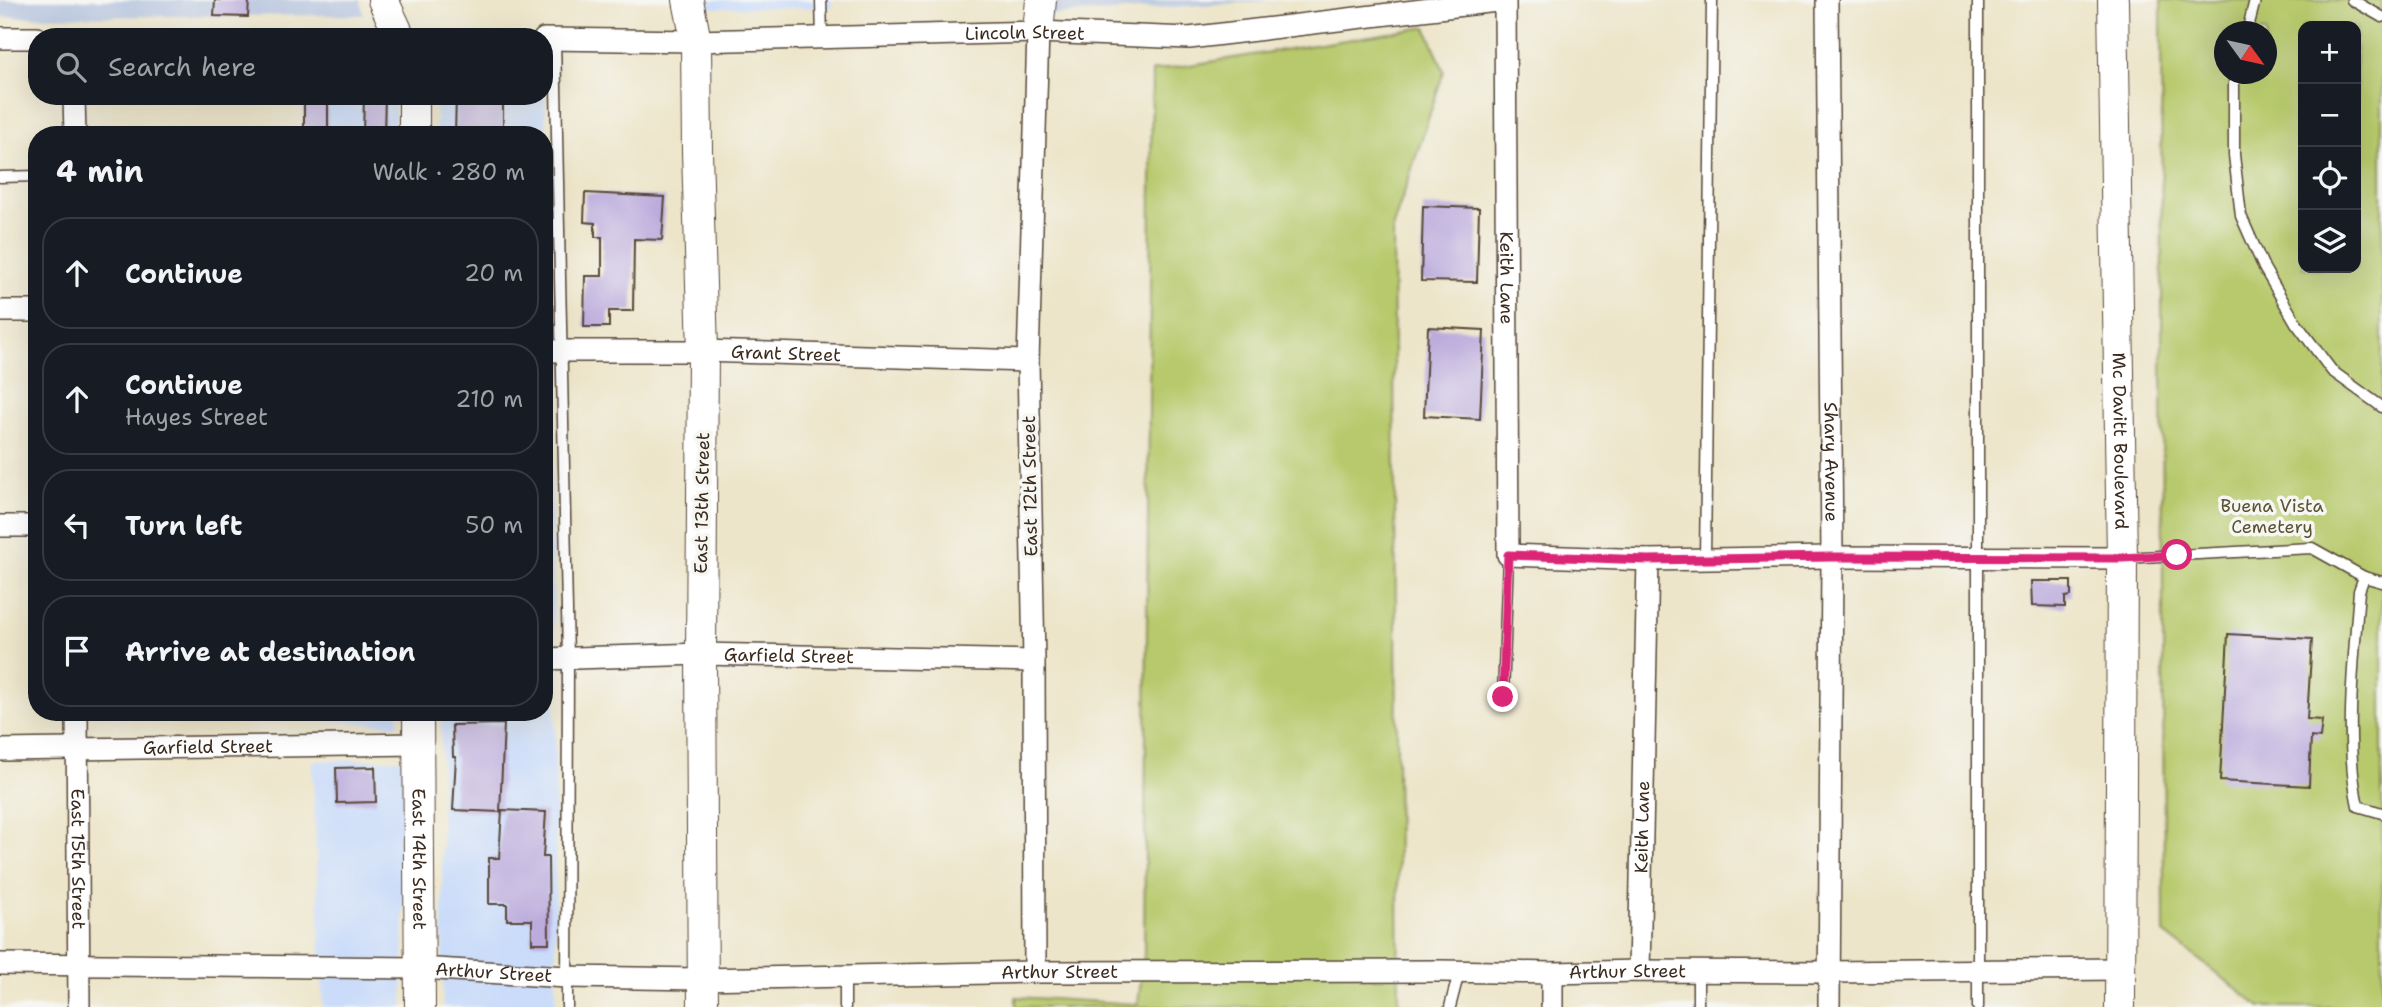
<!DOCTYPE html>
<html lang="en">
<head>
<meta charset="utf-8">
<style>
	:root { --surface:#171b24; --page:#242831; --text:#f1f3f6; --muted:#9ea1a6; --line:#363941 }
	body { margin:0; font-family:"Shantell Sans",sans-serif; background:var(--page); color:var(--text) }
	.controls { position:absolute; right:21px; top:21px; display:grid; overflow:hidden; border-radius:14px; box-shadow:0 7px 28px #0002 }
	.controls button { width:63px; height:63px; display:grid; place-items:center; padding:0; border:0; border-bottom:2px solid var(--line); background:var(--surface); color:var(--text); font:35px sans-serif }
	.compass { position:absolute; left:2214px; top:21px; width:63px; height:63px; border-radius:50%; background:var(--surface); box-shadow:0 7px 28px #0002; rotate:123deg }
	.stop { position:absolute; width:21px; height:21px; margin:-16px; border:5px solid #db2777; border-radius:50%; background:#fff }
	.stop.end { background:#db2777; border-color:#fff; box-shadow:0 2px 7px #0008 }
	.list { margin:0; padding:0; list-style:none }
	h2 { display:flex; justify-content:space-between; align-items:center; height:91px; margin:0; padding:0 28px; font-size:30px }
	h2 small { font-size:23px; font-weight:400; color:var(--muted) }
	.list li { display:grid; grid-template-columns:46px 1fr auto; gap:21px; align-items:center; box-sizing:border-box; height:112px; margin:0 14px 14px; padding:0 14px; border:2px solid var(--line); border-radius:28px }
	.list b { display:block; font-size:26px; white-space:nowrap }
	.list p { margin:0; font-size:23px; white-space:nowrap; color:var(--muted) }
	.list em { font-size:23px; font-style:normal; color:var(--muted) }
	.icon { flex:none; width:38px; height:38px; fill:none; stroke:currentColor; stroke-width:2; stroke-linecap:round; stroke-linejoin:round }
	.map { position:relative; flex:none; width:2382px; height:1007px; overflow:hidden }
	.search { position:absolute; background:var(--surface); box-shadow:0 7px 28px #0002; left:28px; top:28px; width:525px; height:77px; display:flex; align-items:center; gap:18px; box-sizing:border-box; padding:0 24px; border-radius:28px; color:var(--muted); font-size:26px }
	.panel { position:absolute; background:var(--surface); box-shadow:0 7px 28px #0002; left:28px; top:126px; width:525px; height:595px; border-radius:28px }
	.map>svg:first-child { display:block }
</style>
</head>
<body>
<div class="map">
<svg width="2382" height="1007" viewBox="0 0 2382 1007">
	<rect width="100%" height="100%" fill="#f6f6f2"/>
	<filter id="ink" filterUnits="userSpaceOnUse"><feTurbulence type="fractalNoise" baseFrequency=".0143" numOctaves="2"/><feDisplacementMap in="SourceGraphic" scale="14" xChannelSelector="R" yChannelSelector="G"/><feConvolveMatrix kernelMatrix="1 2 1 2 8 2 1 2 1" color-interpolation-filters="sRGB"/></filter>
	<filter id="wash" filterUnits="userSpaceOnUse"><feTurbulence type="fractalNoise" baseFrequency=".00686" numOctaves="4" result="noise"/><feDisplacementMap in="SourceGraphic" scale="28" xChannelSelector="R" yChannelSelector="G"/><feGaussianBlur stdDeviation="1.57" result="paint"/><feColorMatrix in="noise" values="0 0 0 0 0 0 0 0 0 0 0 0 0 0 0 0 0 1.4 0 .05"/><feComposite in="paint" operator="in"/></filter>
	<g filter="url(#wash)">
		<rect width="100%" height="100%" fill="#ede5c9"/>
		<!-- built -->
		<g fill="#cadcf9">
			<polygon points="704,0 832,0 832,8 705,8"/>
			<polygon points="544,62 555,714 556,1007 443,1007 441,712 544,712 544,135 436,135 436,96 544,96"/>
			<polygon points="314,96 395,96 395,135 313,135"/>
			<polygon points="310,712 398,712 398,725 310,720"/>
			<polygon points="405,759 403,1007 323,1007 312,761"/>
		</g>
		<!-- industrial -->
		<g fill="#b7c5de">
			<polygon points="0,0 360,0 364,15 0,17"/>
			<polygon points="1046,0 1279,0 1049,15"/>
		</g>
		<!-- green -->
		<g fill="#b7c96c" stroke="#797a45" stroke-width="2" fill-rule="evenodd">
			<path d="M 2161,0 L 2382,0 L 2382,1007 L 2261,1007 L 2164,933 ZM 2303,26 L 2356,26 L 2356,268 L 2303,268 ZM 2224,32 L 2266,32 L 2266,74 L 2224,74 Z"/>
			<polygon points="1426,27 1444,71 1393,226 1399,1007 1016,1007 1016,997 1138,1004 1144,954 1152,71"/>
		</g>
		<g id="blocks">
			<!-- building -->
			<g fill="#bcacdd">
				<polygon points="215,0 249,0 248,17 214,16"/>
				<rect x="304" y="96" width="24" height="39"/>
				<polygon points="364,96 385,96 384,135 363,135"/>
				<polygon points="456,96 503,96 503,135 455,135"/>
				<polygon points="585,193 665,197 662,240 634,239 633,311 609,311 609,327 584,327 585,276 602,276 602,237 595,237 595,223 584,222"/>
				<polygon points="1423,206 1479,208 1477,282 1421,281"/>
				<polygon points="1428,327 1484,330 1480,419 1424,416"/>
				<polygon points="2031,581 2071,581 2071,596 2065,597 2065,607 2032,606"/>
				<polygon points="2228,634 2312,639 2307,719 2322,720 2320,738 2311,737 2309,786 2220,781"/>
				<polygon points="504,724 500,812 453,810 456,757 453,757 452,725"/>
				<polygon points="375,767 376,802 337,803 336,768"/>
				<polygon points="502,810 546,812 543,857 548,857 549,943 532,943 532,920 507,920 507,904 489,904 489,858 499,858"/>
			</g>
		</g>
	</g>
	<g filter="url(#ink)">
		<use href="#blocks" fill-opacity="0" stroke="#564638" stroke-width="2"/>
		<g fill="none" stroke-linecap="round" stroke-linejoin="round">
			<defs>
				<g id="lane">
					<polyline points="821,0 822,38"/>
					<polyline points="2352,0 2382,17"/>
					<polyline points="2247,32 2255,0"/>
					<polyline points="555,39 568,658 567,1007"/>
					<polyline points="2236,74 2234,83 2234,155 2241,216 2264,268 2296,323 2332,371 2382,407"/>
					<polyline points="0,177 37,176"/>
					<polyline points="2124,558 2312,548 2364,577 2382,582"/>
					<polyline points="1705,559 1712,0"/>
					<path d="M 2364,577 L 2359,591 C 2354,656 2344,742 2358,806 L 2382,813"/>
					<polyline points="1503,697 1508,555"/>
					<polyline points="845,976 845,1007"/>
					<polyline points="1450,1007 1459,972"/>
					<polyline points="1698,1007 1698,971"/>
					<polyline points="1978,1007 1978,0"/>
				</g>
				<g id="street">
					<path id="s1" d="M 1505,0 L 1508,555 L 1648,560 L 1832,557 L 2122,558"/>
					<path id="s2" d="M 1827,0 L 1832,557 L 1829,1007"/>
					<polyline points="0,38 37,38"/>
					<path id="s3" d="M 544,39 L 696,41 L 1038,32 L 1189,38 L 1505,0"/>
					<polyline points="74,96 75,135"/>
					<polyline points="0,311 37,311"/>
					<path id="s4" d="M 544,351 L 703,351 L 1028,361"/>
					<polyline points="0,526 37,526"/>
					<path id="s5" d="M 544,659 L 701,654 L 1034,661"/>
					<path id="s6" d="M 77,712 L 79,1007"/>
					<path id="s7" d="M 0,750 L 418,744"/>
					<path id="s8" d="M 0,964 L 420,968 L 567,977 L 702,979 L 1035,972 L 1441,971 L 1552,973 L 1639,971 L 1829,972 L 2119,969"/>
					<path id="s9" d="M 1639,971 L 1648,560"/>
					<polyline points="1035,972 1034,661 1028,361 1038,32"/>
					<polyline points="1552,973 1552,1007"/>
				</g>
				<g id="secondary">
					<polyline points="383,0 400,37"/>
					<polyline points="688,0 696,41 697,151 703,351 701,654 703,1007"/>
					<path id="s10" d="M 2113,0 L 2122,558 L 2120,1007"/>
					<polyline points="1038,32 1041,0"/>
					<polyline points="414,96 414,135"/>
					<path id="s11" d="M 418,712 L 420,1007"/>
				</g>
			</defs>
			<!-- lane casing -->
			<use href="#lane" stroke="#564638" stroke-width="13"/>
			<!-- street casing -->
			<use href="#street" stroke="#564638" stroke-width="24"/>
			<!-- secondary casing -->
			<use href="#secondary" stroke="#564638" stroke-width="32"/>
			<!-- lane -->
			<use href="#lane" stroke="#fff" stroke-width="10"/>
			<!-- street -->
			<use href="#street" stroke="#fff" stroke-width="21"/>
			<!-- secondary -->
			<use href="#secondary" stroke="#fff" stroke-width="30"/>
		</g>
	</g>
	<g fill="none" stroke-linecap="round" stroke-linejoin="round" filter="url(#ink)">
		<!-- route -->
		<polyline stroke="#db2777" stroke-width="9" points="1503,697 1508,555 1648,560 1832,557 2122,558 2177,555"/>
	</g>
	<g text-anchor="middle" stroke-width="7" stroke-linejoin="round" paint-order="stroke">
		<!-- street labels -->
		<g font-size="18" fill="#3b2a1e" stroke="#f6f6f2">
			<text dy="6" stroke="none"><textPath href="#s3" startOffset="481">Lincoln Street</textPath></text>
			<text dy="6" stroke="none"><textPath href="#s1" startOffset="278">Keith Lane</textPath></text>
			<text dy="6" stroke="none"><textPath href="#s4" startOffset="242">Grant Street</textPath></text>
			<text dy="6" stroke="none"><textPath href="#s10" startOffset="441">Mc Davitt Boulevard</textPath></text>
			<text dy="6" stroke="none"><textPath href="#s2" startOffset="462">Shary Avenue</textPath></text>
			<text transform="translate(1030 486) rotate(-91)" y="6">East 12th Street</text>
			<text transform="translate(702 503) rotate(-89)" y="6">East 13th Street</text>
			<text dy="6" stroke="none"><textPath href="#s5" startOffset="245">Garfield Street</textPath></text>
			<text dy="6" stroke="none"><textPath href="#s7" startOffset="208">Garfield Street</textPath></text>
			<text dy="6" stroke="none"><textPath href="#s9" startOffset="144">Keith Lane</textPath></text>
			<text dy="6" stroke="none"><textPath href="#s6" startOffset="147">East 15th Street</textPath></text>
			<text dy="6" stroke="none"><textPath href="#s11" startOffset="147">East 14th Street</textPath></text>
			<text dy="6" stroke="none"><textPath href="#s8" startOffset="1628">Arthur Street</textPath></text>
			<text dy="6" stroke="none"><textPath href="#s8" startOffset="494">Arthur Street</textPath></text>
			<text dy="6" stroke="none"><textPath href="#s8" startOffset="1060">Arthur Street</textPath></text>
		</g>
		<!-- park labels -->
		<g font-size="18" fill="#5a5232" stroke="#f6f6f2">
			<text x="2272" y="512">Buena Vista<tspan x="2272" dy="21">Cemetery</tspan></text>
		</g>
	</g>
</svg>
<div class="controls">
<button>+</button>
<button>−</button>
<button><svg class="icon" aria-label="locate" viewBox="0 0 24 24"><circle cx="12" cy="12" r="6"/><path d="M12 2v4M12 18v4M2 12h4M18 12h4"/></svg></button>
<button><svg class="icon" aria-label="layers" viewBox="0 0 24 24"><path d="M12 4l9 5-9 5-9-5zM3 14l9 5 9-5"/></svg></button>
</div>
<svg class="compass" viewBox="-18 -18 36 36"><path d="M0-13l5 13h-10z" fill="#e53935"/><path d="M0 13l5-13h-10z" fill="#9ea1a6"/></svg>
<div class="stop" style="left:2177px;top:555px"></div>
<div class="stop end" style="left:1503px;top:697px"></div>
<div class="search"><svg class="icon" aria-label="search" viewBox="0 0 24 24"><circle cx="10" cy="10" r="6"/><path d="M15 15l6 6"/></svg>Search here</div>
<section class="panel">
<h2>4 min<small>Walk · 280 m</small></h2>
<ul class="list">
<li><svg class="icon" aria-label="ahead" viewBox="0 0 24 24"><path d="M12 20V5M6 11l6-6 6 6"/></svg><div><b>Continue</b></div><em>20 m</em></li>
<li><svg class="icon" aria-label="ahead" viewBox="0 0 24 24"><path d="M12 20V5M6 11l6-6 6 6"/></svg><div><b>Continue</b><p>Hayes Street</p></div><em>210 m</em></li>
<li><svg class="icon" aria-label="left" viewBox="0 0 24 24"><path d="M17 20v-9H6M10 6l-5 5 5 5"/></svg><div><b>Turn left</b></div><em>50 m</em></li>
<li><svg class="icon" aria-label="arrive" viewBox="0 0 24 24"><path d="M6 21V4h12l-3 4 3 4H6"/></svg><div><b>Arrive at destination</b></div></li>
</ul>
</section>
</div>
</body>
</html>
